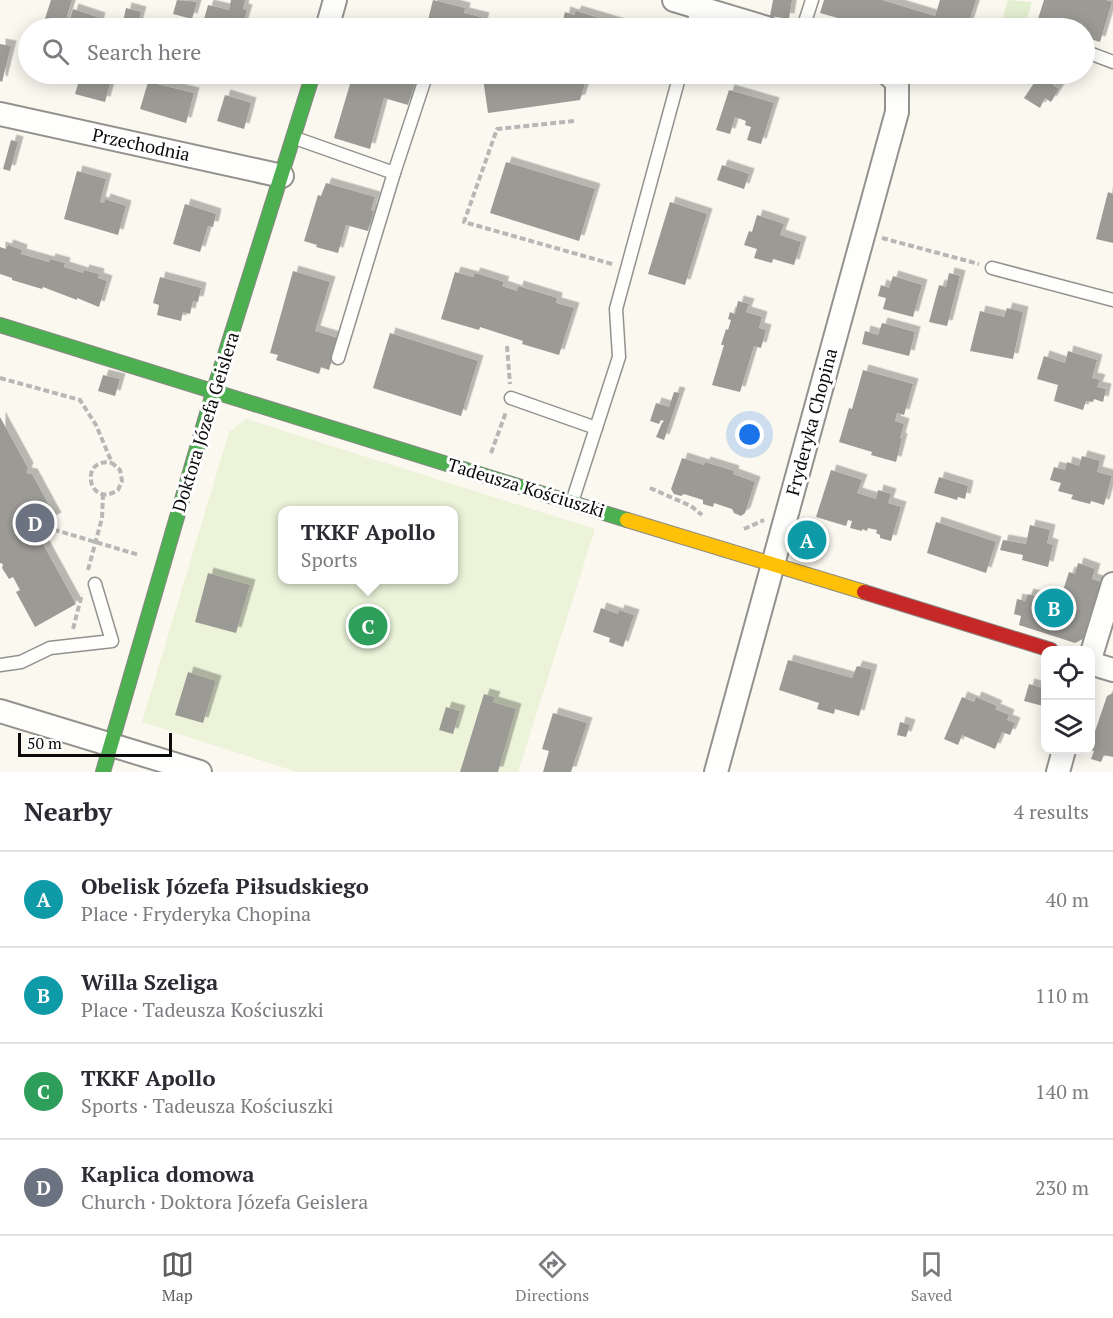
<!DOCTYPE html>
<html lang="en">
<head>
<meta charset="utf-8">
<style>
	:root { --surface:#fff; --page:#f7f7f7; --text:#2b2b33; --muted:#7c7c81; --line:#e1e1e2; --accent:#5f5e5b }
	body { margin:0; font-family:"PT Serif",serif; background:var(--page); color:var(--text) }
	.controls { position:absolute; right:18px; bottom:18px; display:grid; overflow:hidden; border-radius:12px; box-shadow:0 3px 15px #0003 }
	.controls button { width:54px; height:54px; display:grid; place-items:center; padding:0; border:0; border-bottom:2px solid var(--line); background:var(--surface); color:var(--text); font:30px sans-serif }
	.scale { position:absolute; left:18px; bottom:15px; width:154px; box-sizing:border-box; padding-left:6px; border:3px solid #0b0b0b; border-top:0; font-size:16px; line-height:21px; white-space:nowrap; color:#0b0b0b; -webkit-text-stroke:4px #fff; paint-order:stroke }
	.you { position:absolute; left:750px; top:435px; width:21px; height:21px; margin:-15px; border:4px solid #fff; border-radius:50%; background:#1a73e8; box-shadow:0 0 0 9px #1a73e833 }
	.badge { display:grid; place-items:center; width:39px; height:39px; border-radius:50%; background:var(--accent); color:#fff; font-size:20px; font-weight:700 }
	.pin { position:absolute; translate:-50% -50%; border:3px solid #fff; box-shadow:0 2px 6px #0006 }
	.popup { position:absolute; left:278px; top:506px; width:180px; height:78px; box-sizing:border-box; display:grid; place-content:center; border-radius:12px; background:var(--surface); filter:drop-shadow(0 2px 4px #0005); font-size:20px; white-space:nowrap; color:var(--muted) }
	.popup b { font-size:22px; color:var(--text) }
	.popup::after { content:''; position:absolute; left:50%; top:100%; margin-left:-12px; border:12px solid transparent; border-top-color:var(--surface) }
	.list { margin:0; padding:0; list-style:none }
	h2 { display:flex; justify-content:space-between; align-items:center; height:78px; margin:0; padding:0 24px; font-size:26px }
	h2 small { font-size:20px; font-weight:400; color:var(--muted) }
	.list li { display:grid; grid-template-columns:39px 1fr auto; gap:18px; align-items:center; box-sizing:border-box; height:96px; padding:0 24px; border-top:2px solid var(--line) }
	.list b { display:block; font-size:22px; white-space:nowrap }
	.list p { margin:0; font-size:20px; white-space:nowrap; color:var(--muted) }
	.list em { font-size:20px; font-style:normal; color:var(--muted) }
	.icon { flex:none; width:33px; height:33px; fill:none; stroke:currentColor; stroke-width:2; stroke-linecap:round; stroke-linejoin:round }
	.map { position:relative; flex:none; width:1113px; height:772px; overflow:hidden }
	.search { position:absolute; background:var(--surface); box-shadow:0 3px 15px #0003; left:18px; right:18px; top:18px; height:66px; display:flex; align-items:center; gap:15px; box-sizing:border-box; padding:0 21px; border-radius:33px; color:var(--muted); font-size:22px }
	.sheet { height:462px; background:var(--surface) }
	nav { display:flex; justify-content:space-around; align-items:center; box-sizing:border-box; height:84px; border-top:2px solid var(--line); background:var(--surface); font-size:16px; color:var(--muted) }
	nav a { display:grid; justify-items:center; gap:3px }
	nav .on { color:var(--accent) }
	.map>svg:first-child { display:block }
</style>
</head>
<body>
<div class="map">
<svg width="1113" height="772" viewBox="0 0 1113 772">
	<defs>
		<filter id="shadow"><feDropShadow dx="5.5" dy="-5.5" stdDeviation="0" flood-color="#0004"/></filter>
	</defs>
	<rect width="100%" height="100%" fill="#faf8ef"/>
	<!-- green -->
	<polygon fill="#e2efd0" points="1008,0 1032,2 1024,28 1013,28 1001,25"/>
	<!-- pitch -->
	<path fill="#ecf3d9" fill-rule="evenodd" d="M 246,419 L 595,529 L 518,772 L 297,772 L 142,722 L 229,432 ZM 282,510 L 454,510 L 454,580 L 282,580 Z"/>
	<!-- building -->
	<g fill="#9c9a95" filter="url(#shadow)">
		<polygon points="51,0 72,0 63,28 42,28"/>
		<polygon points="177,0 197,2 192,19 173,14"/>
		<polygon points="231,0 245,0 243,9 247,10 242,27 226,22 224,28 203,23 208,5 229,10"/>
		<polygon points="433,0 465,8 464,13 484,18 481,28 426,28"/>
		<polygon points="773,0 792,0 789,19 770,16"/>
		<polygon points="824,0 882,0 935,16 940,0 976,0 967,28 873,28 820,13"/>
		<polygon points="1044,0 1106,0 1112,2 1100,42 1084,37 1084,28 1057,28 1037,22"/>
		<polygon points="126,8 141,12 137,26 123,22"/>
		<polygon points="73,9 100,18 97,28 80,28 68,25"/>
		<polygon points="576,11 633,28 561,28 565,12 574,15"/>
		<polygon points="0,44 11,46 2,82 0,81"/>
		<polygon points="81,74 104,74 104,75 112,77 105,102 75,94"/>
		<polygon points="228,74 260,74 257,84 228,75"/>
		<polygon points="353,74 418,74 408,105 384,98 370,149 334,138"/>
		<polygon points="491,74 588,74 580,100 488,113 483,78 491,77"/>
		<polygon points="1040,74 1059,75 1053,85 1059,89 1051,102 1045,98 1040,108 1024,98"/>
		<polygon points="148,82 194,93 186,123 140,109"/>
		<polygon points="729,90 774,103 761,144 747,140 751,127 745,125 746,121 735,117 730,134 716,130"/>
		<polygon points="225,95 251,103 244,129 217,121"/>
		<polygon points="11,140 18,142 10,171 3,169"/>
		<polygon points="506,162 595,189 579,241 490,213"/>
		<polygon points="722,165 749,174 744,189 717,180"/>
		<polygon points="77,171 106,179 100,202 104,203 105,199 126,206 118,235 64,219"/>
		<polygon points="326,183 375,197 371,210 374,211 368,231 346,225 338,253 316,247 317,245 304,241 318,195 321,196"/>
		<polygon points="1108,192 1113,194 1113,243 1096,239"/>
		<polygon points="670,202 707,214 685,285 648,274"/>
		<polygon points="185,204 216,214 213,227 208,226 200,252 173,244"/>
		<polygon points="757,215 784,224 780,235 801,242 794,265 773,259 772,263 754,258 757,249 744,245 749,231 752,232"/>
		<polygon points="8,245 22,250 21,254 49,262 50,259 65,263 64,267 83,273 84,270 99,274 98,278 107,281 99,307 77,298 77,300 43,287 42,289 12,280 12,278 0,274 0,247 6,249"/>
		<polygon points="293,271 330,282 315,331 338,338 329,370 321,367 319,374 276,360 278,355 270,353"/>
		<polygon points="455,272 473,277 475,273 504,282 502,286 517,291 518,286 557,298 556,303 574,308 559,355 522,344 523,341 480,327 479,330 441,319"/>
		<polygon points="949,273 960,276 947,326 929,322 939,285 946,287"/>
		<polygon points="893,276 922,285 913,317 883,309 886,298 878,296 881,285 889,288"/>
		<polygon points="160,277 201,288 198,302 193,301 190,314 183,312 181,321 157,315 159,305 153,303"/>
		<polygon points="738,301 749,304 746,312 762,317 759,328 766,330 761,348 754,346 740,392 712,385 724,345 721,345 726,329 728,330 731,320 728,319 730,312 735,314"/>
		<polygon points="1007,308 1023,312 1013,359 970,351 980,311 1004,317"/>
		<polygon points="882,323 915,332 909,356 862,344 865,331 878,335"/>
		<polygon points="390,333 478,361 461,416 373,388"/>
		<polygon points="1068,351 1097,360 1092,378 1100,380 1097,387 1106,389 1103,402 1094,399 1093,402 1086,401 1083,410 1054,401 1058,385 1037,379 1044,356 1065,363"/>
		<polygon points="863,370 913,384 904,415 897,413 895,421 904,424 900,438 902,439 896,462 871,455 872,452 839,442 849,408 852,409"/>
		<polygon points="103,375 120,379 115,396 98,391"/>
		<polygon points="674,392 680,393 664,440 656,437 662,423 664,421 661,420 659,424 650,421 656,403 669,407"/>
		<polygon points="0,417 28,468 26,473 32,474 56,518 46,523 44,531 49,540 43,544 76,604 35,627 16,592 20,590 13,577 9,579 2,568 3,564 0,563"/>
		<polygon points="1082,456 1100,461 1097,472 1112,476 1104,505 1091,501 1090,504 1071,499 1073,495 1058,491 1061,483 1050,480 1054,467 1065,470 1067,462 1079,466"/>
		<polygon points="682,458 704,465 705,462 734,471 733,474 755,482 745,513 741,516 734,513 732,509 714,503 713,507 703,504 703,500 684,494 681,496 674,494 671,489"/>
		<polygon points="831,470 862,480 857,493 876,499 878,490 891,494 888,503 901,507 891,541 880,538 880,535 876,533 877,530 868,528 867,531 862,529 862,531 850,528 852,521 848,520 846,526 816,517"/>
		<polygon points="939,477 968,486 965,499 958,497 957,500 934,493"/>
		<polygon points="936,522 996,542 986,573 927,553"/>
		<polygon points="1030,525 1050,530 1047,543 1053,545 1048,567 1022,560 1023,555 1000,550 1003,540 1026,544"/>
		<polygon points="1078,563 1095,569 1092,579 1101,582 1083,639 1075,643 1019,625 1021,616 1014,614 1017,599 1025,601 1028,594 1059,603 1069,572 1075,574"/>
		<polygon points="208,573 250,585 236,633 195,622"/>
		<polygon points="601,608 618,614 619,610 634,615 623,647 609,642 610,638 593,632"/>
		<polygon points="788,660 852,678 857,666 872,670 859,716 835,709 834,714 817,709 819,703 779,690"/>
		<polygon points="188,672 216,681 203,723 175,715"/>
		<polygon points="1029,684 1046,689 1043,706 1024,701"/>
		<polygon points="1113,693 1113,757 1104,755 1101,762 1091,759 1094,751 1090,750 1090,746 1107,696"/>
		<polygon points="484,694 495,697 493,702 516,709 498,772 460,772"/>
		<polygon points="962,697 974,702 976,697 997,706 995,709 1009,715 1007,720 1015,723 1010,735 1002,732 995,749 962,735 958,745 944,739"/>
		<polygon points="446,707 460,711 453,734 439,730"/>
		<polygon points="553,713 587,723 571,772 543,772 549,751 542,749"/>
		<polygon points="900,722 910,725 906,737 897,735"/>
	</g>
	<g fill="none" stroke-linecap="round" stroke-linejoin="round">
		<defs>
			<g id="lane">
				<polyline points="692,28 698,7"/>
				<polyline points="803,28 812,0"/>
				<polyline points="1084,51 1113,62"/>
				<polyline points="295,138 394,173 425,79"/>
				<polyline points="992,268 1113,300"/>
				<polyline points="338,358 394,173"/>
				<polyline points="511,398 596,428"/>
				<polyline points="572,502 619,357 616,309 680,74"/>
				<polyline points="0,665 21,662 50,648 112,641 95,584"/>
			</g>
			<g id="street">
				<polyline points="674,0 767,28"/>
				<polyline points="327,28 335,0"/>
				<polyline points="0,114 282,176"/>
				<polyline points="1090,659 1113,584"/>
				<polyline points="1090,663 1113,670"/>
				<polyline points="0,711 200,772"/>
				<polyline points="716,772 897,112 897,82 888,74"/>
				<polyline points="1058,772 1064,750"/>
			</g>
			<g id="fast">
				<polyline points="0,325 627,520"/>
				<polyline points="103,772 213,393 313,74"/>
			</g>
			<polyline id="slow" points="627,520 864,592"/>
			<polyline id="jam" points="864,592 1051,650"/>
		</defs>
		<!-- lane casing -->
		<use href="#lane" stroke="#93928e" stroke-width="15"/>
		<!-- street casing -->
		<use href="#street" stroke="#93928e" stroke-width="26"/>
		<!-- fast casing -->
		<use href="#fast" stroke="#898884" stroke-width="16"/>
		<!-- slow casing -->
		<use href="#slow" stroke="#898884" stroke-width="16"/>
		<!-- jam casing -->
		<use href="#jam" stroke="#898884" stroke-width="16"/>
		<!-- path -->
		<g stroke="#b7b7b5" stroke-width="4" stroke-dasharray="6 3" stroke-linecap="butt">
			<polyline points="574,121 497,129 464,222 612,264"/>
			<polyline points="882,238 979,264"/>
			<polyline points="507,346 510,384"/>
			<path d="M 0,378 L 80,400 L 96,425 L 112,463 L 120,470 L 122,481 L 118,490 C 88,510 78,456 112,463"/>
			<polyline points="491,453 506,412"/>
			<polyline points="650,488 691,506 702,515"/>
			<polyline points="45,527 139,555"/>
			<polyline points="744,529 764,520"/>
			<polyline points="88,570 102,518 103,494"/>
			<polyline points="73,629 82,594"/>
		</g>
		<!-- lane -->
		<use href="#lane" stroke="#fefefd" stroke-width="12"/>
		<!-- street -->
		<use href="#street" stroke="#fefefd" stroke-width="22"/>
		<!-- fast -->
		<use href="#fast" stroke="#4caf50" stroke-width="14"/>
		<!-- slow -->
		<use href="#slow" stroke="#ffc107" stroke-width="14"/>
		<!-- jam -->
		<use href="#jam" stroke="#c62828" stroke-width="14"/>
	</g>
	<g text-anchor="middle" stroke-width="6" stroke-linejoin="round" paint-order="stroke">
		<!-- street labels -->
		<g font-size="18" fill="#0b0b0b" stroke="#fff">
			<text transform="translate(141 145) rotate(12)" y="6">Przechodnia</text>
			<text transform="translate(206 422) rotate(-73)" y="6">Doktora Józefa Geislera</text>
			<text transform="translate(812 422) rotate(-75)" y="6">Fryderyka Chopina</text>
			<text transform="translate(526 488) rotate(17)" y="6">Tadeusza Kościuszki</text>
		</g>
	</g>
</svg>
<div class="controls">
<button><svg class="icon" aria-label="locate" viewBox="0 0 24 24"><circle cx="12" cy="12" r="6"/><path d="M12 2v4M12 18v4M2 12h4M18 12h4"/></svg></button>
<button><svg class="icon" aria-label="layers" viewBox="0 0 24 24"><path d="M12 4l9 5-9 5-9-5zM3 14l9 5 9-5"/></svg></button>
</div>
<div class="scale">50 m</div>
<div class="you"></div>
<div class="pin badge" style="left:807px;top:540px;background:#0f9aa8">A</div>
<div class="pin badge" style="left:1054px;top:608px;background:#0f9aa8">B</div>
<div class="pin badge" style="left:368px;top:626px;background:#2e9e5b">C</div>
<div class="popup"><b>TKKF Apollo</b>Sports</div>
<div class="pin badge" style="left:35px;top:523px;background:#6b7280">D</div>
<div class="search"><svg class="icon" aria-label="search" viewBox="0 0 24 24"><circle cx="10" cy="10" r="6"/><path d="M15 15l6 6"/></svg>Search here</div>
</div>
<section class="sheet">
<h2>Nearby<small>4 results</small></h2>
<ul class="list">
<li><span class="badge" style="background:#0f9aa8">A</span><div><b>Obelisk Józefa Piłsudskiego</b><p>Place · Fryderyka Chopina</p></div><em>40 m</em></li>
<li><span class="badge" style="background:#0f9aa8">B</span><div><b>Willa Szeliga</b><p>Place · Tadeusza Kościuszki</p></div><em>110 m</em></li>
<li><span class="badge" style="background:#2e9e5b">C</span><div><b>TKKF Apollo</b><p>Sports · Tadeusza Kościuszki</p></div><em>140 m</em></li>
<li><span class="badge" style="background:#6b7280">D</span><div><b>Kaplica domowa</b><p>Church · Doktora Józefa Geislera</p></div><em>230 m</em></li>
</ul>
</section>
<nav>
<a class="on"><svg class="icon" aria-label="map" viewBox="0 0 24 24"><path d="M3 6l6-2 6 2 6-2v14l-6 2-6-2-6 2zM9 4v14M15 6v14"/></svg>Map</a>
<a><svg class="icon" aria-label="directions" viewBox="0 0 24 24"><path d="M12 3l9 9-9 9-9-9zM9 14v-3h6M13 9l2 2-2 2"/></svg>Directions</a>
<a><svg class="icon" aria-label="saved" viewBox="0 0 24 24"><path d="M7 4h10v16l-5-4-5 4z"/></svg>Saved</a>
</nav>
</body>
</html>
